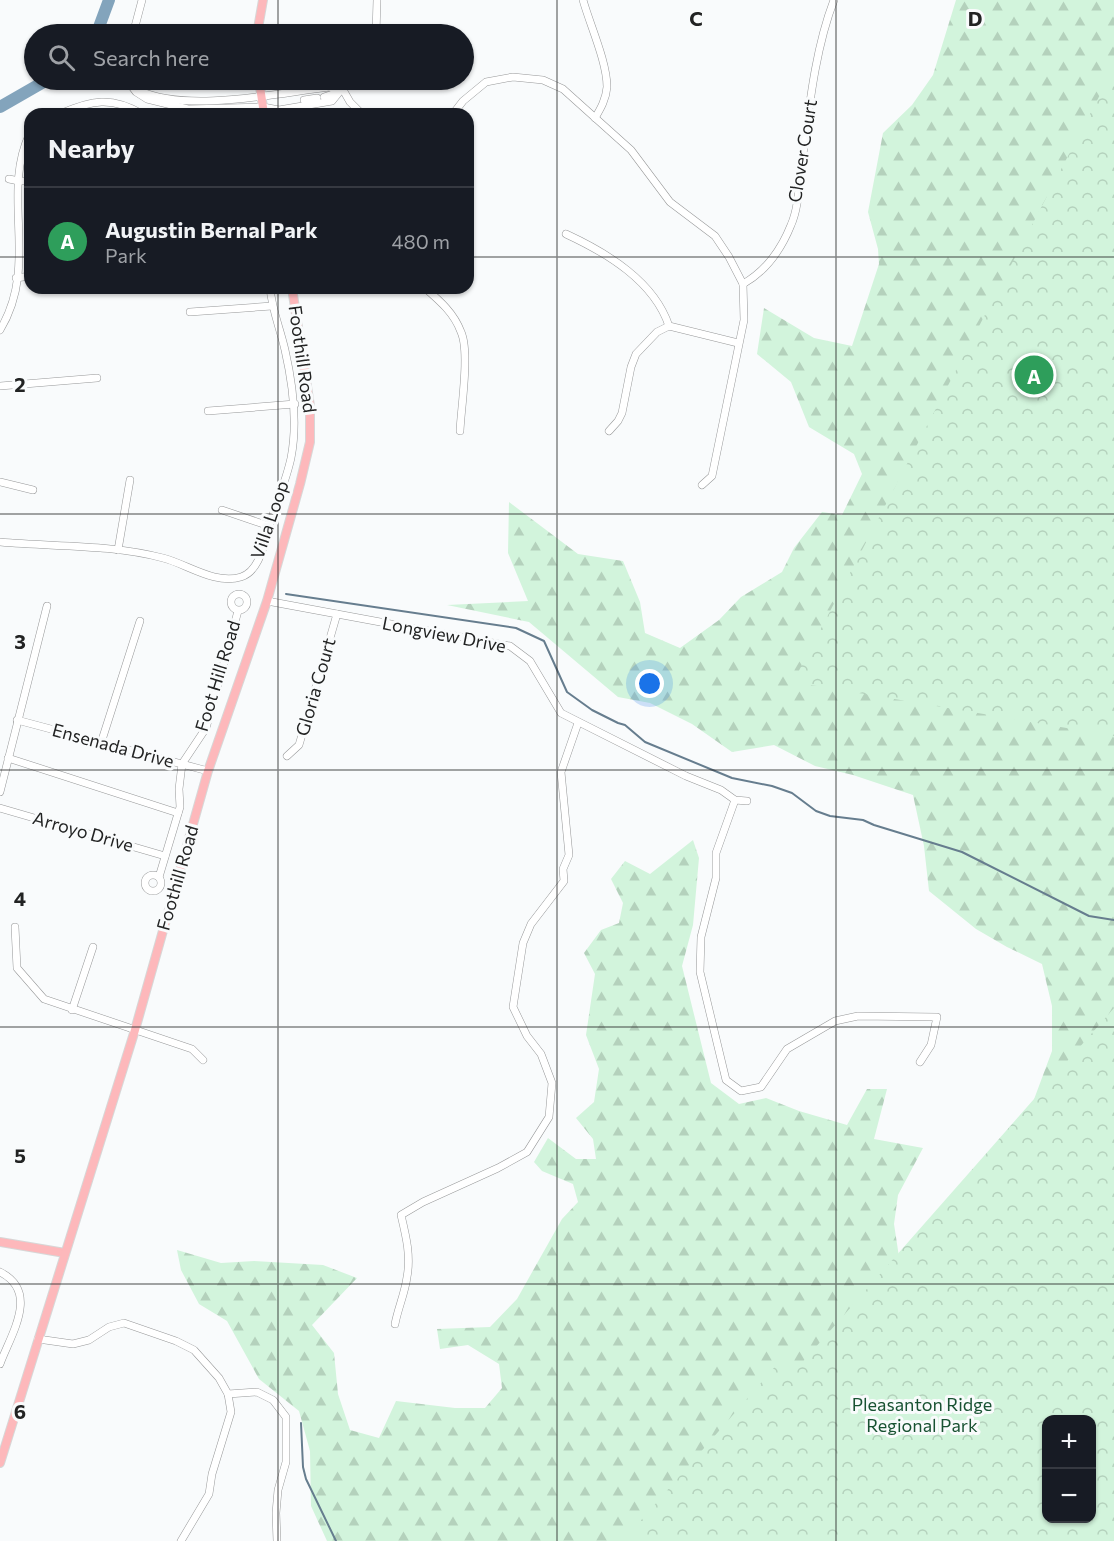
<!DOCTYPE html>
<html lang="en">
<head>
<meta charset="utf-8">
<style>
	:root { --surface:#171b24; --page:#20242c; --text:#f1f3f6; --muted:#9ea1a6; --line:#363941; --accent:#6a7017 }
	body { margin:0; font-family:Commissioner,sans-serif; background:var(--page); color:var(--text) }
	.controls { position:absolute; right:18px; bottom:18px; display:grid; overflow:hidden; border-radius:12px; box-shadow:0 2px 4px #0004 }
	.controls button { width:54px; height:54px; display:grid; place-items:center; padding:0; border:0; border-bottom:2px solid var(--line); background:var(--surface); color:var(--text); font:30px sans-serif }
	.you { position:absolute; left:650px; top:684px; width:21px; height:21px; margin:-15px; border:4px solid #fff; border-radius:50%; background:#1a73e8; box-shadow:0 0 0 9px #1a73e833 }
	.badge { display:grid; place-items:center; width:39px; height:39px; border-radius:50%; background:var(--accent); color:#fff; font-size:20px; font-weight:700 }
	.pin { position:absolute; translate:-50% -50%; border:3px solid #fff; box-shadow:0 2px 6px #0006 }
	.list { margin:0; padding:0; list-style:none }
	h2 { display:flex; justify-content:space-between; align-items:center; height:78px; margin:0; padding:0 24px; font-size:26px }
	h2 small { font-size:20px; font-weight:400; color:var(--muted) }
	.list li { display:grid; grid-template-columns:39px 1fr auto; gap:18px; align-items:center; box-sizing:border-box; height:108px; padding:0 24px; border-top:2px solid var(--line) }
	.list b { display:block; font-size:22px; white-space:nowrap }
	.list p { margin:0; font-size:20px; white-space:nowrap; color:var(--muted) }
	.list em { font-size:20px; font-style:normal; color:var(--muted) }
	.icon { flex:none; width:33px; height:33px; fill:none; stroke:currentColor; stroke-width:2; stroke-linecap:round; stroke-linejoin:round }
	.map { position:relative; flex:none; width:1114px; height:1541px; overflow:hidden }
	.search { position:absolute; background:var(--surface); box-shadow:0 2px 4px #0004; left:24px; top:24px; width:450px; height:66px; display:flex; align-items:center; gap:15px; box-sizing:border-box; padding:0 21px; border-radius:33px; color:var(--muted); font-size:22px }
	.panel { position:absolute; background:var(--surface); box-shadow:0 2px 4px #0004; left:24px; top:108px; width:450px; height:186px; border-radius:18px }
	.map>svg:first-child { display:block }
</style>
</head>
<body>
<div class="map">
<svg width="1114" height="1541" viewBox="0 0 1114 1541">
	<defs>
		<pattern id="forest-firs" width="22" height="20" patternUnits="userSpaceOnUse" patternTransform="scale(1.5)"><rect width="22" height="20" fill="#d2f4dc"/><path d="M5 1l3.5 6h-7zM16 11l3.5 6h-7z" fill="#b4d1bc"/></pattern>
		<pattern id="park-crowns" width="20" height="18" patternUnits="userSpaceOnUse" patternTransform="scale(1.5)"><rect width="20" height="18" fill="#d2f4dc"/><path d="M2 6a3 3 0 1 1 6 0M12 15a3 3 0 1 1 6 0" fill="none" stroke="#b4d1bc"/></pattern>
	</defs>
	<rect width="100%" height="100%" fill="#f9fbfc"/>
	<!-- forest -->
	<path fill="url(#forest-firs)" fill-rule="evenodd" d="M 956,0 L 1114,0 L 1114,1541 L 327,1541 L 311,1506 L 310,1451 L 299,1411 L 259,1379 L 227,1321 L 199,1304 L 181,1270 L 177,1250 L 221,1263 L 254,1261 L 323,1265 L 357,1278 L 312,1325 L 334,1353 L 338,1394 L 350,1430 L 379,1438 L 396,1401 L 455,1408 L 485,1408 L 502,1388 L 499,1364 L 468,1345 L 440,1349 L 437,1329 L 490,1327 L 517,1299 L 562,1219 L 578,1202 L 573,1184 L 542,1171 L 534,1162 L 548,1138 L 576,1159 L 596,1159 L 593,1139 L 576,1118 L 594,1102 L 599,1069 L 586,1035 L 595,974 L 584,953 L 601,930 L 619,923 L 623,903 L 611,879 L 625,861 L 650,874 L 693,840 L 699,858 L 693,925 L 682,966 L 711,1083 L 739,1104 L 766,1098 L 799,1111 L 847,1125 L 867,1089 L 887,1089 L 874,1139 L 923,1148 L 898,1195 L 894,1224 L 901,1270 L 1017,1145 L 1052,1051 L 1052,1006 L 1042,964 L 1007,947 L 976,929 L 929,891 L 924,846 L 913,795 L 853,775 L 815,766 L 774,745 L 732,752 L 692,724 L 650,703 L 618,697 L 529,622 L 447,605 L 528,601 L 508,553 L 509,502 L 578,554 L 623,561 L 640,602 L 645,633 L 680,648 L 719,620 L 741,597 L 782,572 L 794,548 L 822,512 L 842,515 L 862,474 L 854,454 L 809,427 L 791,382 L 757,354 L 764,308 L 814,338 L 852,346 L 879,264 L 878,249 L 868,212 L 883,133 L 912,105 L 933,75 ZM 1046,1420 L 1092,1420 L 1092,1518 L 1046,1518 Z"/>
	<!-- park -->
	<g fill="url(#park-crowns)" fill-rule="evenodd">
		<polygon points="1114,68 1114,736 793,682"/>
		<path d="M 1114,1008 L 1114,1541 L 623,1541 L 779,1362 L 800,1365 ZM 1046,1420 L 1092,1420 L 1092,1518 L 1046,1518 Z"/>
	</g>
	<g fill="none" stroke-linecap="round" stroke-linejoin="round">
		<!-- stream -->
		<g stroke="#667d8e" stroke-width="2">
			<polyline points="286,594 516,628 544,641 567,692 592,710 618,723 625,725 645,742 732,778 772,786 792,793 816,811 830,816 863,820 874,825 962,852 1089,916 1114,920"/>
			<polyline points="301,1423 303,1467 306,1479 336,1541"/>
		</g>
		<!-- river -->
		<g stroke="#83a4bc" stroke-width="12">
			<polyline points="94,34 99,27 109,0"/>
			<polyline points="0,107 47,80"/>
		</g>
		<defs>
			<g id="minor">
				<path d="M 583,0 C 590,25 607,62 607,87 C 606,99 601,108 595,118"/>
				<polyline points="135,30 153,34"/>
				<polyline points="133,34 142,0"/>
				<polyline points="177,34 183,32"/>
				<polyline points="376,34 377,0"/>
				<polyline points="127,80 136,92 147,99 188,109 263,107 279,110 332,101 349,80"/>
				<polyline points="342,88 350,102 362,114"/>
				<path d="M 140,91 C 189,113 277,93 330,87 L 338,92"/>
				<polyline points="324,97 336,93"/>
				<polyline points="304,100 317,98"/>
				<path d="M 60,114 C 91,100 112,96 142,114"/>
				<polyline points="453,114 463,101 486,82 513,77 543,80 563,89 631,150 670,202 715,236 729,257 743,284 744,320 712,476 702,485"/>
				<polyline points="9,179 19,181 30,181"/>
				<path d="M 566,234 C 607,253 654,281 669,326"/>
				<polyline points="16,278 30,276"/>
				<path d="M 743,284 C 766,271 781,250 791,225 C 799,207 799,182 802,162 C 809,109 815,49 834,0"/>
				<path d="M 425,288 C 440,301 454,313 461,332 C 470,352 461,408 460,431"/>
				<polyline points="190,312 272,306"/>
				<path d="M 0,330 C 40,264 0,195 30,133"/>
				<polyline points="0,386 97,378"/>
				<polyline points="208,411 295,404"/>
				<polyline points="609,431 618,421 622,413 631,367 636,354 657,332 669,326 738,343"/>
				<polyline points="0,482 33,490"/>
				<polyline points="222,510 269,526"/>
				<path d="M 0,542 C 54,547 110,544 163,558 C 187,564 215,585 241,577 C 260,571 264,543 269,527 C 276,504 286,481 291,458 C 298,422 293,385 285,350 C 280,328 272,310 270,288"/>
				<polyline points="118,550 130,480"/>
				<circle cx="239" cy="602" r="8"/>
				<polyline points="267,601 510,646 530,661 561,713 686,776 721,790 735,800 747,801"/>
				<polyline points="17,720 208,771"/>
				<polyline points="101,743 140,621"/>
				<polyline points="287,756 299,745 337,614"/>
				<polyline points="8,758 178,813"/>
				<polyline points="0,792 47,606"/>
				<polyline points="735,800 716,853 716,878 701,937 700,972 726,1080 741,1091 761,1087 787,1049 835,1021 858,1016 937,1017 931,1045 920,1062"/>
				<polyline points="0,808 165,856"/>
				<circle cx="153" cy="883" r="8"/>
				<polyline points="159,877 180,807 179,789 182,764 206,728 238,611"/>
				<polyline points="15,927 17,968 44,999 192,1049 203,1060"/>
				<polyline points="72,1010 93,947"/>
				<path d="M 0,1272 C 40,1292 11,1334 0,1364"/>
				<path d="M 395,1324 C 398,1308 405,1293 407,1277 C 411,1256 406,1236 401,1215 L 423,1202 L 498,1168 L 527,1152 L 549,1117 L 552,1083 L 541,1054 L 527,1036 L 513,1007 L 523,943 L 531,924 L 564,881 L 563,869 L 569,855 L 561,772 L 578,723"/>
				<polyline points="38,1339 73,1344 89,1340 109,1327 124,1323 176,1341 194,1350 219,1378 228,1394 231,1412 212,1474 209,1494 181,1541"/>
				<polyline points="228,1394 257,1392 273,1400 286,1417 286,1462 278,1490 276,1513 277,1541"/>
			</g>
			<g id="major">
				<polyline points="257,34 263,0"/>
				<polyline points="259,80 264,114"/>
				<polyline points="0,1242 65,1253"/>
				<polyline points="0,1463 135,1030 208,771 267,601 300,484 310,442 310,406 292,288"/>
			</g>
		</defs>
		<!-- minor casing -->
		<use href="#minor" stroke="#979899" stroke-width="8"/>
		<!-- major casing -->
		<use href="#major" stroke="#d7d7d7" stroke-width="10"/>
		<!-- minor -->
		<use href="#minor" stroke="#fff" stroke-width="7"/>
		<!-- major -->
		<use href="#major" stroke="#fdb8bb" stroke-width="8"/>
	</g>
	<!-- grid -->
	<path fill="none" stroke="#222323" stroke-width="1.5" stroke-opacity="0.55" d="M 278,0 L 278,34M 557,0 L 557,1541M 836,0 L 836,1541M 278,80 L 278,114M 0,257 L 30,257M 468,257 L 1114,257M 278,288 L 278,1541M 0,514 L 1114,514M 0,770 L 1114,770M 0,1027 L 1114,1027M 0,1284 L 1114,1284"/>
	<g text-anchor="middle" stroke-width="6" stroke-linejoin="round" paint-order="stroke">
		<!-- street labels -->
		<g font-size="18" fill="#222323" stroke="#f9fbfc">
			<text transform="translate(803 151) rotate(-81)" y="6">Clover Court</text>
			<text transform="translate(302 359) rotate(82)" y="6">Foothill Road</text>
			<text transform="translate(270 520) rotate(-71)" y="6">Villa Loop</text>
			<text transform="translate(444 635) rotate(11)" y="6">Longview Drive</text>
			<text transform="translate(218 676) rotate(-73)" y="6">Foot Hill Road</text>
			<text transform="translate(316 687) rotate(-74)" y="6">Gloria Court</text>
			<text transform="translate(113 746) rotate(15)" y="6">Ensenada Drive</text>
			<text transform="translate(83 832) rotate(16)" y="6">Arroyo Drive</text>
			<text transform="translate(178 878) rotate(-74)" y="6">Foothill Road</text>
		</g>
		<!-- park labels -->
		<g font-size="18" fill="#185232" stroke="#f9fbfc">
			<text x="922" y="1411">Pleasanton Ridge<tspan x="922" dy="21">Regional Park</tspan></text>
		</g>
	</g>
	<g font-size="20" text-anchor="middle" font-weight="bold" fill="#222323" stroke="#f9fbfc" stroke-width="6" stroke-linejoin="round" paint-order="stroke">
		<text x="696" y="26">C</text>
		<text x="975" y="26">D</text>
		<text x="20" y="392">2</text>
		<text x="20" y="649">3</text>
		<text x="20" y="906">4</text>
		<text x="20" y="1163">5</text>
		<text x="20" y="1419">6</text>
	</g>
</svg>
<div class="controls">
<button>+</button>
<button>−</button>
</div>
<div class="you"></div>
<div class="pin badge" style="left:1034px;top:375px;background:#2e9e5b">A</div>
<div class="search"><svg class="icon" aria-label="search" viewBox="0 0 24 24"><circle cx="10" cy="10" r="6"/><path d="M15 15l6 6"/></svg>Search here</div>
<section class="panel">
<h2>Nearby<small></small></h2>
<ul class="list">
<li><span class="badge" style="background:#2e9e5b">A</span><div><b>Augustin Bernal Park</b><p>Park</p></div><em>480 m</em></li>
</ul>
</section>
</div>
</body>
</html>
